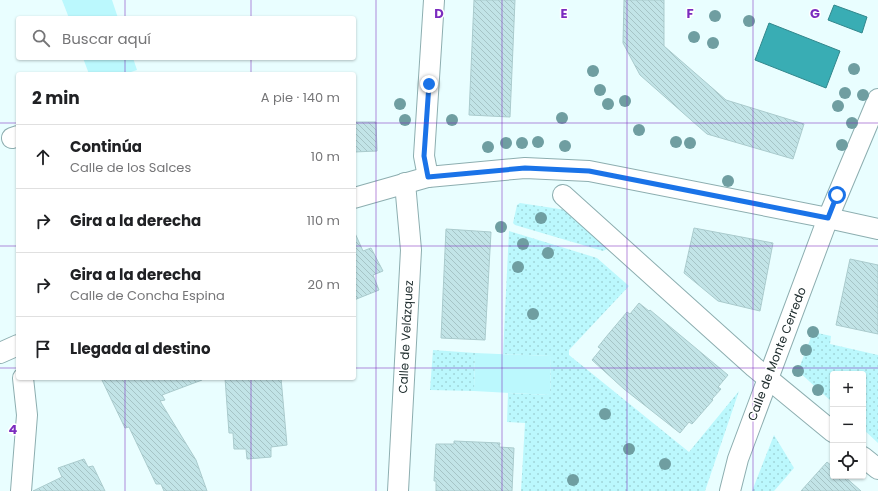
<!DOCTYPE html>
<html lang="es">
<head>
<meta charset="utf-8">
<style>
	:root { --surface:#fff; --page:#f2f2f2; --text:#202124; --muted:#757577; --line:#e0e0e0 }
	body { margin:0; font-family:Poppins,sans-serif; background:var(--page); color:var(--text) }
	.controls { position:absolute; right:12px; bottom:12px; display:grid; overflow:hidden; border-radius:4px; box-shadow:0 1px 3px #0004 }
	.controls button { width:36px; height:36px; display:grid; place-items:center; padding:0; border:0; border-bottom:1px solid var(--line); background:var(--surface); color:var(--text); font:20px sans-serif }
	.stop { position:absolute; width:12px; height:12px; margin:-9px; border:3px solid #1a73e8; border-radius:50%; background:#fff }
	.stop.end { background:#1a73e8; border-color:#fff; box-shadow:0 1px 4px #0008 }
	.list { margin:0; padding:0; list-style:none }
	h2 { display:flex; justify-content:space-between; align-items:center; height:52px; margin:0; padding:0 16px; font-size:17px }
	h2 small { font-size:13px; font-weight:400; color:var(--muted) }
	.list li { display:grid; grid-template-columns:26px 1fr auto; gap:12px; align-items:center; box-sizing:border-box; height:64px; padding:0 16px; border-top:1px solid var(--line) }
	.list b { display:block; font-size:15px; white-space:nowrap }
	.list p { margin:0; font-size:13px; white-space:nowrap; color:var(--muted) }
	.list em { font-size:13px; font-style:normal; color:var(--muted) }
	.icon { flex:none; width:22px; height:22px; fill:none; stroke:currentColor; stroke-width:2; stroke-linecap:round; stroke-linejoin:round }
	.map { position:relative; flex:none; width:878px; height:491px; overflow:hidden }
	.search { position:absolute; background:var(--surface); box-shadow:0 1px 3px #0004; left:16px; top:16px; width:340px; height:44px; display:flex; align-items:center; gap:10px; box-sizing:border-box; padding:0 14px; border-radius:4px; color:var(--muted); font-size:15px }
	.panel { position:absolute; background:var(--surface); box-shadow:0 1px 3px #0004; left:16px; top:72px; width:340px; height:308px; border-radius:4px }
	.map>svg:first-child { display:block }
</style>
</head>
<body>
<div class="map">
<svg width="878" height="491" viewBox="0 0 878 491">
	<defs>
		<pattern id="garden-dots" width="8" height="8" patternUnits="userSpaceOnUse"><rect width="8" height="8" fill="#bbf8fd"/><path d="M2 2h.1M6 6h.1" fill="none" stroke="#a0d5d9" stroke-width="1.8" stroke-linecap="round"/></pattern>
		<pattern id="building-back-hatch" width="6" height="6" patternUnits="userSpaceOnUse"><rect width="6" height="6" fill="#c2e4e7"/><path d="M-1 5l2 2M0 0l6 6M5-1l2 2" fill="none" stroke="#a6c4c6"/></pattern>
	</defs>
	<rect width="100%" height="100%" fill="#e9feff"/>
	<!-- green -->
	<g fill="#bbf8fd">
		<polygon points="62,0 112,0 118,18 69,18"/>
		<polygon points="83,58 133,58 137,70 125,74 89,74"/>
		<polygon points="475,353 551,356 550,395 474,391"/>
	</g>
	<!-- garden -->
	<g fill="url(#garden-dots)">
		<polygon points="520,203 566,210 607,247 607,249 603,251 515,225 513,223 517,205"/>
		<polygon points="509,231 597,258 629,286 569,350 569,355 689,452 739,391 705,491 521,491 525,423 507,422 508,393 550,395 551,356 503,354"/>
		<polygon points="813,332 831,336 830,344 878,355 878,443 863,429 863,374 833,374 833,403 798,371"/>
		<polygon points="433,350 475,353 474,391 430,390"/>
		<polygon points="774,435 794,468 774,491 752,491"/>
	</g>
	<!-- water -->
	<g fill="#39adb4" stroke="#32878c">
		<polygon points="834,5 867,17 862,33 828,20"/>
		<polygon points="769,23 840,51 826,88 755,60"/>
	</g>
	<!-- building -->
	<g fill="url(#building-back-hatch)" stroke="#aacbcd">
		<polygon points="474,0 515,0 510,117 469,115"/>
		<polygon points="624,0 664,0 664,46 726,100 804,124 793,159 707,134 640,75 623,43"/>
		<polygon points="354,122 376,122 377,151 354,152"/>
		<polygon points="694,228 773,243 760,311 718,301 684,273"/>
		<polygon points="446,229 491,232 485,340 441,338"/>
		<polygon points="354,231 363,251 371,248 383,271 373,275 379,290 354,300"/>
		<polygon points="850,259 878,265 878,334 836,325"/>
		<polygon points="639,303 649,311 650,310 728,375 718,387 721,389 712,399 713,400 692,424 689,422 680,433 624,389 592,360 601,349 598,347 606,337 627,312 630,314"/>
		<polygon points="101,378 202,378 202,380 162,395 165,400 160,401 196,460 207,491 164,491 161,484 156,484 129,427 125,428"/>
		<polygon points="225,378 281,378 287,445 271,447 271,457 247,459 246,449 234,449 233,433 229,433"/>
		<polygon points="454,441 500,443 499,447 514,448 512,491 436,491 436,481 434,481 436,444 454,444"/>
		<polygon points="84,459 88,467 93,466 105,491 33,491 62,477 58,468"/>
		<polygon points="827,462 833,467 833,476 844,476 861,491 801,491"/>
	</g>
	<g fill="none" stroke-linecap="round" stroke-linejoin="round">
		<defs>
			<g id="street">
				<polyline points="12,138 18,136"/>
				<polyline points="428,177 424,156 434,0"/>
				<polyline points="563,195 754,367 833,432"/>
				<polyline points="354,198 428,177 525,168 589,171 828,218 878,229"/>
				<polyline points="0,353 18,345"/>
				<polyline points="863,457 878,469"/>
				<polyline points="21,491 27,415 23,378"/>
				<polyline points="398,491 411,250 405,183"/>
				<polyline points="730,491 738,459 828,218 878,99"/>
			</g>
		</defs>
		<!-- street casing -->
		<use href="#street" stroke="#8daeb0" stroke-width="22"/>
		<!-- street -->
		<use href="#street" stroke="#fff" stroke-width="20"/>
	</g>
	<!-- trees -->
	<g fill="#6f9ea1">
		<circle cx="715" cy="16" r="6"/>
		<circle cx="749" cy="21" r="6"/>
		<circle cx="694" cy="37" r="6"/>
		<circle cx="713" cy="43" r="6"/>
		<circle cx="854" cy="69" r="6"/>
		<circle cx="593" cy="71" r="6"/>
		<circle cx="600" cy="90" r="6"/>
		<circle cx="845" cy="93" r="6"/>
		<circle cx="863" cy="95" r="6"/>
		<circle cx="625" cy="101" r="6"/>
		<circle cx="400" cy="104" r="6"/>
		<circle cx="608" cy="104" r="6"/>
		<circle cx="838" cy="106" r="6"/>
		<circle cx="562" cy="118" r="6"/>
		<circle cx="405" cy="120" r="6"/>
		<circle cx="452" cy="120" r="6"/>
		<circle cx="852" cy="123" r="6"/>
		<circle cx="639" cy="130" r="6"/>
		<circle cx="538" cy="142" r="6"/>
		<circle cx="676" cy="142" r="6"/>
		<circle cx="506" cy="143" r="6"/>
		<circle cx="522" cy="143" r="6"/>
		<circle cx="690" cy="143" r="6"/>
		<circle cx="842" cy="145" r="6"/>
		<circle cx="565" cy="146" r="6"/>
		<circle cx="488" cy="147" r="6"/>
		<circle cx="728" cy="181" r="6"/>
		<circle cx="541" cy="218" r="6"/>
		<circle cx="501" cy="227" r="6"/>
		<circle cx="523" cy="244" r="6"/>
		<circle cx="548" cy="253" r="6"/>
		<circle cx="518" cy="267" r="6"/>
		<circle cx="533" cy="314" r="6"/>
		<circle cx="813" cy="332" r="6"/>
		<circle cx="806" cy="350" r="6"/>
		<circle cx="798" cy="371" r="6"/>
		<circle cx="818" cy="390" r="6"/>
		<circle cx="605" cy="414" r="6"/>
		<circle cx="629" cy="449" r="6"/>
		<circle cx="665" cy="464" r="6"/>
		<circle cx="573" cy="480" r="6"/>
	</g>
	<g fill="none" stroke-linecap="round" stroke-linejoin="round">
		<!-- route -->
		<polyline stroke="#1a73e8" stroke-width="5" points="429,84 424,156 428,177 525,168 589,171 828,218 837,195"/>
	</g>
	<!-- grid -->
	<path fill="none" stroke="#7b2cbf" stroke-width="1" stroke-opacity="0.55" d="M 125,0 L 125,18M 251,0 L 251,18M 376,0 L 376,491M 502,0 L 502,491M 627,0 L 627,491M 753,0 L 753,491M 125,58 L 125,74M 251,58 L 251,74M 0,123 L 18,123M 354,123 L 878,123M 0,246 L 18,246M 354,246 L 878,246M 0,368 L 18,368M 354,368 L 878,368M 125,378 L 125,491M 251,378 L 251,491"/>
	<g text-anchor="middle" stroke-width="3" stroke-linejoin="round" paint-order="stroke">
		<!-- street labels -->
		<g font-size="12" fill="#202e2f" stroke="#fff">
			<text transform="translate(406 337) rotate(-87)" y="4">Calle de Velázquez</text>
			<text transform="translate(777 354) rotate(-69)" y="4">Calle de Monte Cerredo</text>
		</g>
	</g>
	<g font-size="13" text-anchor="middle" font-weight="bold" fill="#7b2cbf" stroke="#fff" stroke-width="3" stroke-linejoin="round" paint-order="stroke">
		<text x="439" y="18">D</text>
		<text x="564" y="18">E</text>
		<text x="690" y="18">F</text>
		<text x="815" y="18">G</text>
		<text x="13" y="434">4</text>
	</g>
</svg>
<div class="controls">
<button>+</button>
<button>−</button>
<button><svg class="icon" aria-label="locate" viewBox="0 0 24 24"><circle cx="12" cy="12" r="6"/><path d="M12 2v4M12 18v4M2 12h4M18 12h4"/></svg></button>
</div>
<div class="stop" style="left:837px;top:195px"></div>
<div class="stop end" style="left:429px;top:84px"></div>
<div class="search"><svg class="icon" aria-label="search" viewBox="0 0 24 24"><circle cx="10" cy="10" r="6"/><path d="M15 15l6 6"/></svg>Buscar aquí</div>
<section class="panel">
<h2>2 min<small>A pie · 140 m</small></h2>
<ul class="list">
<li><svg class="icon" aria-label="ahead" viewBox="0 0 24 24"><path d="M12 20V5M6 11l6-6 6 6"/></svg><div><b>Continúa</b><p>Calle de los Salces</p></div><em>10 m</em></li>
<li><svg class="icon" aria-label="right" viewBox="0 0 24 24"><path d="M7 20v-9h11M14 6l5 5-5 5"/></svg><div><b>Gira a la derecha</b></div><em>110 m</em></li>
<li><svg class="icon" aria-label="right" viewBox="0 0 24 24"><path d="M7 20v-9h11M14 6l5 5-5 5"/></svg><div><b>Gira a la derecha</b><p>Calle de Concha Espina</p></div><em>20 m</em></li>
<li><svg class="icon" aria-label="arrive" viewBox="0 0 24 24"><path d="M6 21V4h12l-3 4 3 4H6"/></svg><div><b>Llegada al destino</b></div></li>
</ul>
</section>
</div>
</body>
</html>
